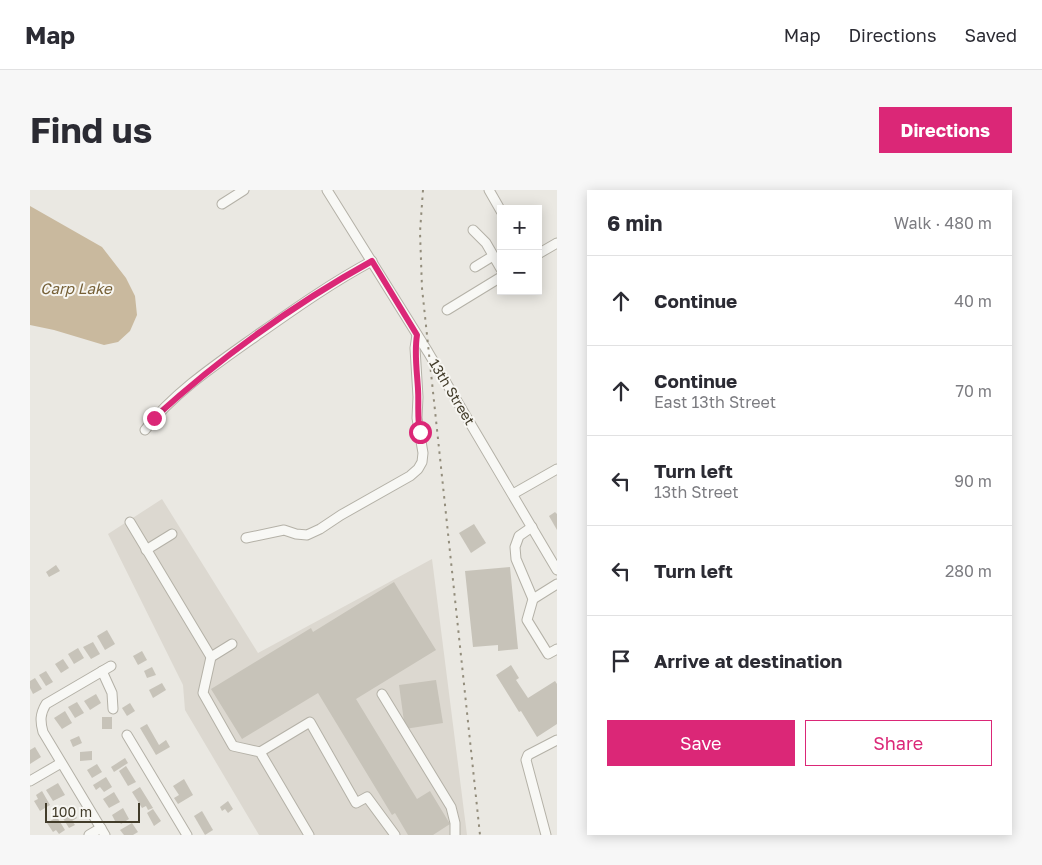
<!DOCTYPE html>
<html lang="en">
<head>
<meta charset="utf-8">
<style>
	:root { --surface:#fff; --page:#f7f7f7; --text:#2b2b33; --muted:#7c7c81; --line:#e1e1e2; --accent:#db2777 }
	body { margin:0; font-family:"Golos Text",sans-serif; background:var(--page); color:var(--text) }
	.controls { position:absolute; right:15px; top:15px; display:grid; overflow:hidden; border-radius:0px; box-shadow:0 2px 12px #0003 }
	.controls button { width:45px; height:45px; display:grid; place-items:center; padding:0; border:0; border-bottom:1px solid var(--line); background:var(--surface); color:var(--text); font:25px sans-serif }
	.scale { position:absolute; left:15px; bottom:12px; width:95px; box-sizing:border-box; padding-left:5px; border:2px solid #423c2a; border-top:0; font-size:14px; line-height:18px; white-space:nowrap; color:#423c2a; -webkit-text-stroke:4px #f7f6f2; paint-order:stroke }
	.stop { position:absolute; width:15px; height:15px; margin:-11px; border:4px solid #db2777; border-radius:50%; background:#fff }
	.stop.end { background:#db2777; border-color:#fff; box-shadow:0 1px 5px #0008 }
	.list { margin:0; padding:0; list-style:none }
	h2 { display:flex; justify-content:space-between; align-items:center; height:65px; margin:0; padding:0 20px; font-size:21px }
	h2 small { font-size:16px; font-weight:400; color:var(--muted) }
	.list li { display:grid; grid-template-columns:32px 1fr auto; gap:15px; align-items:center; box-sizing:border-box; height:90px; padding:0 20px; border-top:1px solid var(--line) }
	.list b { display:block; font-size:19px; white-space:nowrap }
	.list p { margin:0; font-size:16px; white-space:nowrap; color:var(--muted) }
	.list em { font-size:16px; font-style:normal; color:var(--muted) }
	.actions { display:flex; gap:10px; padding:15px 20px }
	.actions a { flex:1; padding:11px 0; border:1px solid var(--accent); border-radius:0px; text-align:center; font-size:18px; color:var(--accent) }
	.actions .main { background:var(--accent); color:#fff }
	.icon { flex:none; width:28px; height:28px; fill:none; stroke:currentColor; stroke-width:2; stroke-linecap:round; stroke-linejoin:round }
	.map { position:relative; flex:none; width:527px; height:645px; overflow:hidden; border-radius:0px }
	header { display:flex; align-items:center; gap:30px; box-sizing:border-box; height:70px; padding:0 25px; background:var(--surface); border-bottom:1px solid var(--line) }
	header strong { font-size:24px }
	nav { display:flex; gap:28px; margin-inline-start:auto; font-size:18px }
	.intro { display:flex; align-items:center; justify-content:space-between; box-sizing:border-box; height:120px; padding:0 30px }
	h1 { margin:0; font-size:35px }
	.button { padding:12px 22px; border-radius:0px; background:var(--accent); color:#fff; font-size:18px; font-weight:700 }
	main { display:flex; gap:30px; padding:0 30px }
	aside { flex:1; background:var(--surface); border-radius:0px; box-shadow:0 2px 12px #0003 }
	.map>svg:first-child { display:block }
</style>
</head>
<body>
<header>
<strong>Map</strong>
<nav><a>Map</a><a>Directions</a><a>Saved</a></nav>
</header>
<div class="intro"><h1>Find us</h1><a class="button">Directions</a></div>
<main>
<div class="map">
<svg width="527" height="645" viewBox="0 0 527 645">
	<rect width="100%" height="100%" fill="#eae8e2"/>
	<!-- built -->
	<polygon fill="#dcd8d0" points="132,309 228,463 402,369 437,645 229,645 155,520 153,495 78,344"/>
	<!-- water -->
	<polygon fill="#c9b99e" points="0,16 72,57 96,88 105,106 107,125 100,141 88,152 74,155 24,140 0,135"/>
	<!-- building -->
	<g fill="#c7c3b9">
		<polygon points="525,322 527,324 527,340 519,326"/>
		<polygon points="444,334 456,353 441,363 429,343"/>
		<polygon points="26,375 30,381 19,387 16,382"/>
		<polygon points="480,377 488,459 468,461 468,455 443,457 435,381"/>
		<polygon points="364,392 406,460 326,509 387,609 400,601 420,634 403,645 378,645 365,623 362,625 288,503 212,549 181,499 281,438 283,442"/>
		<polygon points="77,440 85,454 75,460 67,446"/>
		<polygon points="63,452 70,464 61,469 53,457"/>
		<polygon points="48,458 54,468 44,474 38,464"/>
		<polygon points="112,461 117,470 108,475 103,466"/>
		<polygon points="33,469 39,478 31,483 25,474"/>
		<polygon points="481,475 489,488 486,490 498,508 525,491 527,494 527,534 507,547 491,521 489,522 466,485"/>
		<polygon points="122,477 126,485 117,488 114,481"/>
		<polygon points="16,481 23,492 16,496 9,485"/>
		<polygon points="5,488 12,499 3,504 0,498 0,491"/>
		<polygon points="406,490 413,533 375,539 369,495"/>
		<polygon points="132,493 136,500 123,508 119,500"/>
		<polygon points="66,504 71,513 60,520 54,511"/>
		<polygon points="47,512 54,523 45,528 38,517"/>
		<polygon points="100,513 105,521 97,526 92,518"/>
		<polygon points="35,521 42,533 32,539 24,528"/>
		<rect x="72" y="527" width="10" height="12"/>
		<polygon points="117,534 129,555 136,550 140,557 126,565 110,538"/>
		<polygon points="49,546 52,553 43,557 40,550"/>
		<polygon points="5,557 11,567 0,574 0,560"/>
		<polygon points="62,561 62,570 50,571 50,562"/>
		<polygon points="95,568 98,573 84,582 81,577"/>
		<polygon points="67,574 72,582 62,588 57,580"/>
		<polygon points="96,576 106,592 98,596 89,581"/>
		<polygon points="76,587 82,597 74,602 70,597 66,600 63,595"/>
		<polygon points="154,589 163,605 148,614 144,608 149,605 143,596"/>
		<polygon points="28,593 35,605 23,611 16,600"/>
		<polygon points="110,597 123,618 118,620 116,616 112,618 102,602"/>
		<polygon points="12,601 20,615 10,621 4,611 8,609 6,605"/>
		<polygon points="84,602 90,612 79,618 73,609"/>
		<polygon points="198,611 203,619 198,623 195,619 192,621 190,617"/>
		<polygon points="37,617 39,620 41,619 47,628 42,631 45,635 39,638 29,622"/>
		<polygon points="93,618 99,629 91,634 89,631 86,633 82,625"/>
		<polygon points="123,619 131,631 124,636 117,623"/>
		<polygon points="172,621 183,640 175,645 164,626"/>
		<polygon points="27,627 35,640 29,644 26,640 23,642 17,633"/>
		<polygon points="102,633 108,642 103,645 94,645 90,640"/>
	</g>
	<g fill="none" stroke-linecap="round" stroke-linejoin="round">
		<defs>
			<g id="minor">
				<polyline points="297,0 398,162 527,380"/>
				<polyline points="459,0 471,21"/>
				<polyline points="192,14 214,0"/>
				<polyline points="443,40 456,53 471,79"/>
				<polyline points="508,64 527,53"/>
				<polyline points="445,77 463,66"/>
				<polyline points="417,120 471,87"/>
				<path d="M 115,240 C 143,203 188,173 226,146 C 263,120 301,93 342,71"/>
				<polyline points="483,304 527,279"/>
				<polyline points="100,332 181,467 173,503 203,556 230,562 279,645"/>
				<polyline points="502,337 489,346 485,357 486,369 503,409 497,430 518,464 527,459"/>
				<polyline points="216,348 254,340 266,344 277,345 290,339 311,325 380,286 388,279 392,272 393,263 387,228 388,207 385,158 387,145"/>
				<polyline points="116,360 142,344"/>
				<polyline points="503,409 527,394"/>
				<polyline points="181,467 202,454"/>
				<polyline points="72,481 82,503 83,519"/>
				<polyline points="352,504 421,617 425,633 425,645"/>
				<polyline points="97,545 157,645"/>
				<polyline points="230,562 280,532 326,613 337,607 365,645"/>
				<polyline points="0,591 31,573"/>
				<polyline points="59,645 71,638"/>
				<path d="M 75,645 L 13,542 C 10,531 10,524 16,514 L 81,476"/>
				<polyline points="516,645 496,570 498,565 527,550"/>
			</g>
		</defs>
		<!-- minor casing -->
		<use href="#minor" stroke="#b4b1a7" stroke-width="11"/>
		<!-- minor -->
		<use href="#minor" stroke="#f8f8f5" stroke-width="9"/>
		<!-- rail -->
		<polyline stroke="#938d7c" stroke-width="2" stroke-dasharray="2.5 5" stroke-linecap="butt" points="393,0 390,42 392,98 450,645"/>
	</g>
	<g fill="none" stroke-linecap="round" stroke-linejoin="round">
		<!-- route -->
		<path stroke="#db2777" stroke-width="6" d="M 124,228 C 190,168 264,114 342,71 L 387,145 C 384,163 387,181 388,199 C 389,214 387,228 390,242"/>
	</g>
	<g text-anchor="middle" stroke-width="4" stroke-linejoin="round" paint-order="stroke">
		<!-- street labels -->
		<g font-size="14" fill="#423c2a" stroke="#f7f6f2">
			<text transform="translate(422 202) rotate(59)" y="5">13th Street</text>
		</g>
		<!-- water labels -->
		<g font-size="15" font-style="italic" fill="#755f35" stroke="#f7f6f2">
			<text x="46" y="104">Carp Lake</text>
		</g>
	</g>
</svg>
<div class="controls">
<button>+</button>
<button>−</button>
</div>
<div class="scale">100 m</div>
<div class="stop" style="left:390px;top:242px"></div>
<div class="stop end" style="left:124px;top:228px"></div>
</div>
<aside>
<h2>6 min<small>Walk · 480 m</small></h2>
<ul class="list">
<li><svg class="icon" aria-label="ahead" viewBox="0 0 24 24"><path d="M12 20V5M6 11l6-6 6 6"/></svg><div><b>Continue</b></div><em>40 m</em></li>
<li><svg class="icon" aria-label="ahead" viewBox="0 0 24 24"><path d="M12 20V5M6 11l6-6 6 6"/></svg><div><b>Continue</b><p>East 13th Street</p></div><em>70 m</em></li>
<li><svg class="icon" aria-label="left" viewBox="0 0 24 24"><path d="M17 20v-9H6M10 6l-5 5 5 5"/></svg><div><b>Turn left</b><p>13th Street</p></div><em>90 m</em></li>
<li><svg class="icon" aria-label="left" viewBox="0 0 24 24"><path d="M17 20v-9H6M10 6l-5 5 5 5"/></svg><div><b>Turn left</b></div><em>280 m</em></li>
<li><svg class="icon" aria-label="arrive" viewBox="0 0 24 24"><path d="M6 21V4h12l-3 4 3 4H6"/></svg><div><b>Arrive at destination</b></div></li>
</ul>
<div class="actions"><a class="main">Save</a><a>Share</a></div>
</aside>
</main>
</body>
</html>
